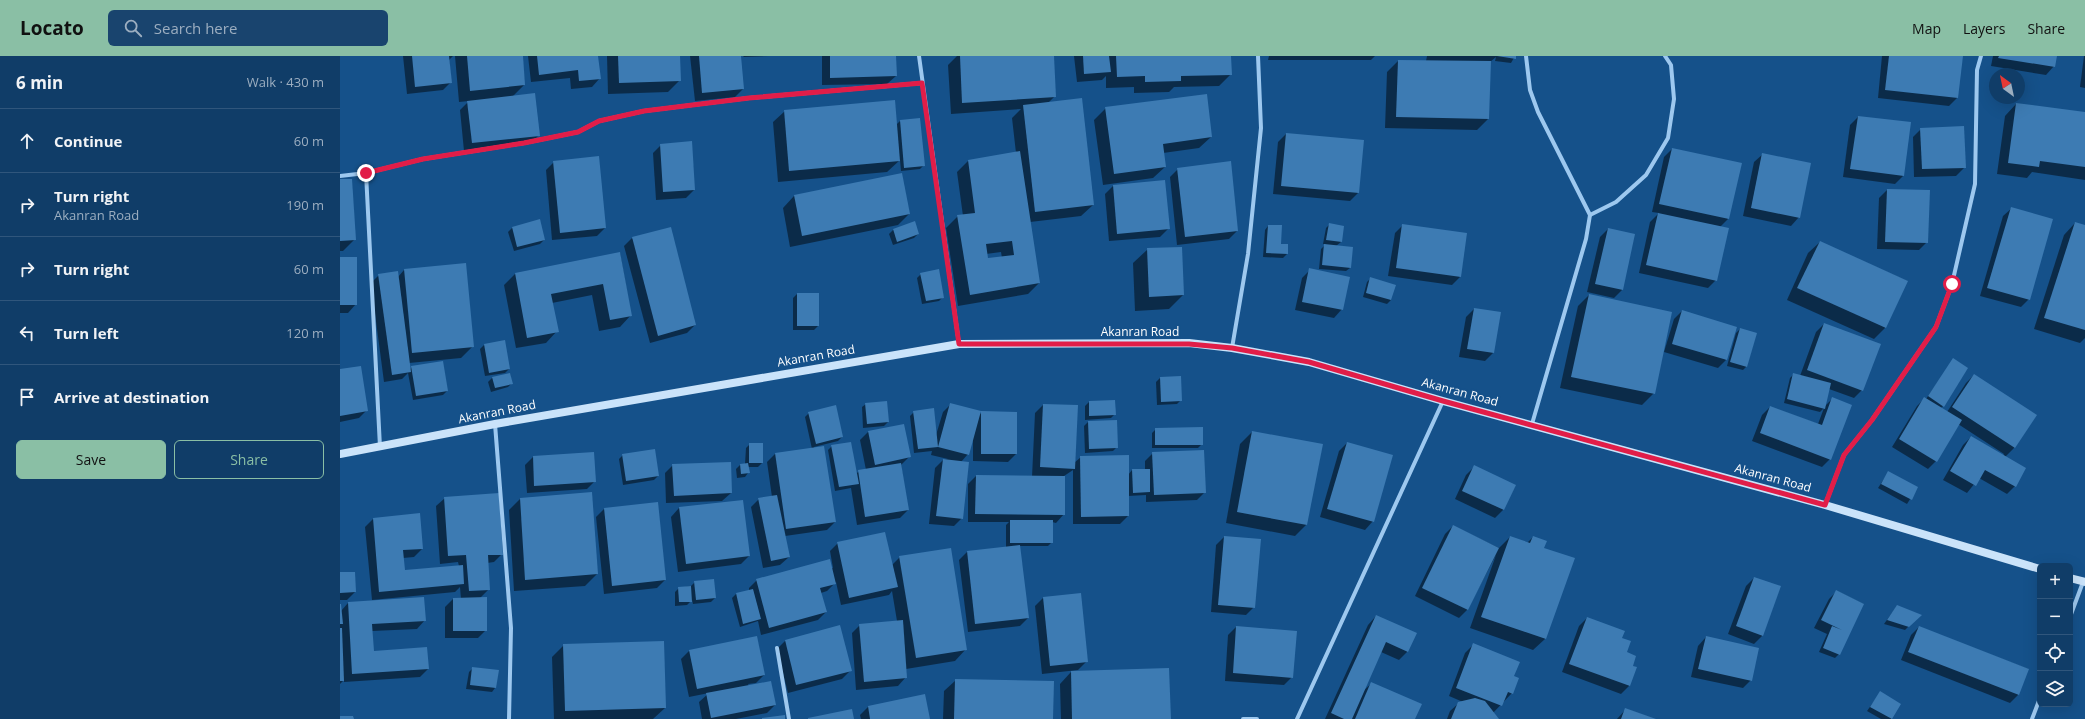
<!DOCTYPE html>
<html lang="en">
<head>
<meta charset="utf-8">
<style>
	:root { --surface:#103d68; --page:#19446e; --text:#f1f3f6; --muted:#9caec0; --line:#30567c; --accent:#8abfa5 }
	body { margin:0; font-family:"Open Sans",sans-serif; background:var(--page); color:var(--text) }
	.controls { position:absolute; right:12px; bottom:12px; display:grid; overflow:hidden; border-radius:6px; box-shadow:0 4px 16px #0002 }
	.controls button { width:36px; height:36px; display:grid; place-items:center; padding:0; border:0; border-bottom:1px solid var(--line); background:var(--surface); color:var(--text); font:20px sans-serif }
	.compass { position:absolute; left:1649px; top:12px; width:36px; height:36px; border-radius:50%; background:var(--surface); box-shadow:0 4px 16px #0002; rotate:327deg }
	.stop { position:absolute; width:12px; height:12px; margin:-9px; border:3px solid #e11d48; border-radius:50%; background:#fff }
	.stop.end { background:#e11d48; border-color:#fff; box-shadow:0 1px 4px #0008 }
	.list { margin:0; padding:0; list-style:none }
	h2 { display:flex; justify-content:space-between; align-items:center; height:52px; margin:0; padding:0 16px; font-size:17px }
	h2 small { font-size:13px; font-weight:400; color:var(--muted) }
	.list li { display:grid; grid-template-columns:26px 1fr auto; gap:12px; align-items:center; box-sizing:border-box; height:64px; padding:0 16px; border-top:1px solid var(--line) }
	.list b { display:block; font-size:15px; white-space:nowrap }
	.list p { margin:0; font-size:13px; white-space:nowrap; color:var(--muted) }
	.list em { font-size:13px; font-style:normal; color:var(--muted) }
	.actions { display:flex; gap:8px; padding:12px 16px }
	.actions a { flex:1; padding:9px 0; border:1px solid var(--accent); border-radius:6px; text-align:center; font-size:14px; color:var(--accent) }
	.actions .main { background:var(--accent); color:#111 }
	.icon { flex:none; width:22px; height:22px; fill:none; stroke:currentColor; stroke-width:2; stroke-linecap:round; stroke-linejoin:round }
	.map { position:relative; flex:none; width:1745px; height:663px; overflow:hidden }
	header { display:flex; align-items:center; gap:24px; box-sizing:border-box; height:56px; padding:0 20px; background:var(--accent); color:#111 }
	header strong { font-size:19px }
	nav { display:flex; gap:22px; margin-inline-start:auto; font-size:14px }
	.search { width:280px; height:36px; background:var(--page); display:flex; align-items:center; gap:10px; box-sizing:border-box; padding:0 14px; border-radius:6px; color:var(--muted); font-size:15px }
	main { display:flex }
	aside { flex:1; background:var(--surface) }
	.map>svg:first-child { display:block }
</style>
</head>
<body>
<header>
<strong>Locato</strong>
<div class="search"><svg class="icon" aria-label="search" viewBox="0 0 24 24"><circle cx="10" cy="10" r="6"/><path d="M15 15l6 6"/></svg>Search here</div>
<nav><a>Map</a><a>Layers</a><a>Share</a></nav>
</header>
<main>
<aside>
<h2>6 min<small>Walk · 430 m</small></h2>
<ul class="list">
<li><svg class="icon" aria-label="ahead" viewBox="0 0 24 24"><path d="M12 20V5M6 11l6-6 6 6"/></svg><div><b>Continue</b></div><em>60 m</em></li>
<li><svg class="icon" aria-label="right" viewBox="0 0 24 24"><path d="M7 20v-9h11M14 6l5 5-5 5"/></svg><div><b>Turn right</b><p>Akanran Road</p></div><em>190 m</em></li>
<li><svg class="icon" aria-label="right" viewBox="0 0 24 24"><path d="M7 20v-9h11M14 6l5 5-5 5"/></svg><div><b>Turn right</b></div><em>60 m</em></li>
<li><svg class="icon" aria-label="left" viewBox="0 0 24 24"><path d="M17 20v-9H6M10 6l-5 5 5 5"/></svg><div><b>Turn left</b></div><em>120 m</em></li>
<li><svg class="icon" aria-label="arrive" viewBox="0 0 24 24"><path d="M6 21V4h12l-3 4 3 4H6"/></svg><div><b>Arrive at destination</b></div></li>
</ul>
<div class="actions"><a class="main">Save</a><a>Share</a></div>
</aside>
<div class="map">
<svg width="1745" height="663" viewBox="0 0 1745 663">
	<rect width="100%" height="100%" fill="#15518a"/>
	<!-- shadow -->
	<g fill="#0007" fill-rule="evenodd">
		<polygon points="63,0 113,0 109,4 111,26 103,34 67,38"/>
		<polygon points="115,0 181,0 184,29 172,41 199,79 190,88 124,95 120,54 129,45 119,46"/>
		<polygon points="188,0 257,0 260,22 252,31 231,33 230,22 191,26"/>
		<polygon points="267,0 339,0 340,24 328,36 268,38"/>
		<polygon points="350,0 400,0 403,33 395,41 355,45"/>
		<polygon points="403,0 430,0 404,1"/>
		<polygon points="482,0 555,0 556,20 547,28 482,29"/>
		<path d="M 617,0 L 713,0 L 715,40 L 708,47 L 753,149 L 741,160 L 690,166 L 699,227 L 688,238 L 618,250 L 606,172 L 618,160 L 623,160 L 617,116 L 628,105 L 676,97 L 672,62 L 681,53 L 611,58 L 608,9 ZM 661,196 L 662,202 L 647,203 L 646,198 Z"/>
		<polygon points="734,0 891,0 891,18 879,30 834,31 829,36 794,37 794,31 766,32 766,20 762,24 737,26"/>
		<polygon points="929,0 1035,0 1031,4 928,4"/>
		<polygon points="1087,0 1175,0 1171,7 1155,5 1156,1 1150,6 1148,63 1137,74 1045,72 1047,16 1058,5 1086,5"/>
		<polygon points="1542,0 1622,0 1617,42 1609,50 1538,42"/>
		<polygon points="1653,0 1716,0 1714,10 1706,19 1651,10"/>
		<polygon points="1744,0 1745,0 1745,32 1740,31"/>
		<polygon points="1676,48 1745,57 1745,124 1692,116 1687,122 1657,118 1665,60"/>
		<polygon points="766,52 871,81 859,92 823,97 825,111 813,122 763,129 754,64"/>
		<polygon points="445,55 556,69 560,65 584,109 580,113 561,115 560,104 547,116 438,126 433,66"/>
		<polygon points="1518,61 1563,120 1555,128 1503,121 1510,69"/>
		<polygon points="1581,73 1624,112 1616,120 1574,121 1573,81"/>
		<polygon points="946,78 1018,137 1010,145 933,138 938,86"/>
		<polygon points="321,89 354,134 346,142 316,144 313,97"/>
		<polygon points="1332,93 1388,163 1380,171 1376,224 1368,232 1299,217 1310,166 1319,157 1312,156 1324,101"/>
		<polygon points="1423,98 1459,161 1451,170 1403,160 1414,106"/>
		<polygon points="214,106 265,172 257,180 212,184 206,114"/>
		<polygon points="838,113 897,175 889,183 837,189 830,121"/>
		<polygon points="0,124 15,183 3,195 0,195"/>
		<polygon points="773,130 828,173 820,181 769,185 765,138"/>
		<polygon points="1547,134 1587,186 1579,194 1537,193 1539,142"/>
		<polygon points="454,140 569,158 558,169 450,191 443,152"/>
		<polygon points="1672,152 1689,243 1681,251 1640,240 1663,160"/>
		<polygon points="199,165 204,184 200,188 174,195 168,176 172,172"/>
		<polygon points="574,167 578,178 574,182 553,189 549,178 553,174"/>
		<polygon points="1735,167 1745,170 1745,282 1740,287 1694,273 1724,179"/>
		<polygon points="990,168 1001,186 996,190 1010,212 1006,215 979,213 981,193 986,188 983,188 986,172"/>
		<polygon points="1063,169 1120,221 1112,229 1048,220 1055,177"/>
		<polygon points="928,170 947,198 943,202 923,201 925,174"/>
		<polygon points="1268,173 1282,234 1274,242 1247,236 1260,181"/>
		<polygon points="292,182 355,269 347,277 310,287 284,190"/>
		<polygon points="1480,186 1567,225 1545,272 1534,283 1447,244 1468,197"/>
		<polygon points="808,193 843,239 829,253 795,255 793,207"/>
		<polygon points="280,197 291,259 280,271 259,275 252,239 212,247 217,275 206,287 176,292 164,229 175,218"/>
		<polygon points="0,202 16,248 8,257 0,257"/>
		<polygon points="64,214 133,290 121,302 69,307 70,313 72,311 107,335 103,339 73,344 68,317 62,323 44,326 31,227 39,219 58,221"/>
		<polygon points="970,214 1002,253 994,262 955,254 962,222"/>
		<polygon points="581,218 603,241 599,245 582,248 577,222"/>
		<polygon points="1031,222 1051,244 1047,248 1023,241 1027,226"/>
		<polygon points="457,238 478,238 478,270 474,274 453,274 453,242"/>
		<polygon points="1249,239 1314,337 1302,349 1220,332 1238,250"/>
		<polygon points="1134,253 1153,297 1145,305 1119,301 1126,261"/>
		<polygon points="1342,255 1386,304 1378,312 1324,296 1334,263"/>
		<polygon points="1484,268 1522,334 1514,342 1489,333 1484,351 1493,342 1490,403 1482,411 1412,385 1422,359 1430,351 1478,368 1484,352 1480,356 1444,347 1450,322 1454,318 1460,320 1476,276"/>
		<polygon points="1400,273 1407,310 1403,314 1387,310 1396,277"/>
		<polygon points="144,289 169,313 165,317 145,320 140,293"/>
		<polygon points="1613,304 1603,350 1601,352 1607,356 1626,327 1634,319 1696,359 1674,392 1665,401 1675,430 1667,438 1639,422 1627,437 1603,424 1623,389 1631,381 1663,400 1664,398 1618,368 1596,405 1588,413 1552,391 1577,350 1585,342 1586,343"/>
		<polygon points="0,314 27,354 19,362 0,366"/>
		<polygon points="170,318 172,327 168,331 151,336 148,326 152,322"/>
		<polygon points="820,322 841,344 837,348 817,349 816,326"/>
		<polygon points="749,346 775,358 771,362 745,364 745,350"/>
		<polygon points="526,348 548,366 544,370 523,372 522,351"/>
		<polygon points="611,348 639,359 642,356 676,398 668,406 633,405 633,383 628,398 621,406 622,462 614,470 589,468 595,412 603,404 608,403 591,399 592,395 574,397 570,360 574,356 596,379 603,356"/>
		<polygon points="703,349 734,407 741,401 788,419 792,414 805,414 805,405 813,397 865,436 857,444 806,446 806,439 788,440 788,460 780,468 733,468 733,414 724,420 724,458 716,467 712,466 712,486 708,490 679,490 688,562 680,570 628,576 619,504 627,496 666,492 666,469 669,466 628,466 628,428 636,420 692,421 695,357"/>
		<polygon points="469,357 502,381 498,385 474,391 495,466 487,474 445,480 449,501 440,509 423,512 411,451 419,443 432,441 427,406 435,398 472,393 465,361"/>
		<polygon points="748,366 777,391 773,395 745,397 744,370"/>
		<polygon points="563,369 569,401 561,409 568,454 560,462 517,469 511,432 495,435 488,394 492,390 516,417 526,414 520,384 528,376"/>
		<polygon points="816,373 862,388 858,392 812,392 812,377"/>
		<polygon points="912,376 967,468 955,480 886,467 900,388"/>
		<polygon points="1007,387 1033,465 1025,474 980,461 999,395"/>
		<polygon points="410,388 422,388 422,407 418,411 408,411 408,417 405,421 397,422 396,413 400,409 405,408 406,392"/>
		<polygon points="314,394 318,420 314,424 283,429 279,403 283,399"/>
		<polygon points="193,401 255,425 247,433 187,437 185,409"/>
		<polygon points="333,409 391,437 382,445 326,447 325,417"/>
		<polygon points="1134,411 1175,430 1163,454 1155,462 1115,443 1126,419"/>
		<polygon points="1548,417 1577,432 1567,448 1538,432"/>
		<polygon points="105,442 162,498 154,506 147,507 149,533 140,542 146,574 138,582 105,582 105,551 113,543 121,543 120,531 115,536 32,544 25,471 33,463 82,493 74,501 63,502 64,515 119,510 118,506 100,508 96,450"/>
		<polygon points="180,443 257,518 245,530 174,535 169,454"/>
		<polygon points="339,452 409,500 401,508 338,516 331,461"/>
		<polygon points="264,453 325,524 317,532 264,538 256,461"/>
		<polygon points="1113,470 1159,492 1170,481 1187,487 1193,481 1203,493 1233,503 1205,583 1193,594 1130,572 1156,499 1127,554 1119,562 1075,540 1105,478"/>
		<polygon points="884,481 914,551 906,559 871,556 876,489"/>
		<polygon points="498,487 552,509 560,501 626,593 615,605 566,613 566,621 558,630 516,634 512,577 520,569 557,565 552,535 549,539 501,549 496,526 487,535 481,537 486,556 478,564 421,579 418,565 400,571 392,542 396,538 409,535 409,532 417,524 493,512 490,495"/>
		<polygon points="0,517 14,517 15,536 7,544 0,544"/>
		<polygon points="1414,522 1440,531 1422,580 1414,588 1388,578 1406,530"/>
		<polygon points="355,526 375,542 371,546 353,548 352,544 347,549 335,550 335,536 339,532 351,530"/>
		<polygon points="1497,535 1523,548 1499,598 1495,602 1479,596 1487,578 1474,572 1489,543"/>
		<polygon points="703,542 747,605 738,614 702,618 695,550"/>
		<polygon points="8,547 85,564 77,573 32,575 33,596 88,613 80,621 4,626 4,624 0,628 0,549 1,555"/>
		<polygon points="1557,550 1580,559 1565,574 1544,568"/>
		<polygon points="1036,560 1075,578 1067,596 1059,604 1041,596 1023,635 1032,627 1074,663 985,663 1028,569"/>
		<polygon points="1247,562 1281,582 1291,611 1289,630 1281,638 1222,616 1239,570"/>
		<polygon points="499,571 510,615 502,623 448,637 437,593 445,585"/>
		<polygon points="896,571 952,621 944,629 885,625 888,579"/>
		<polygon points="1579,571 1688,613 1678,639 1670,647 1561,604 1571,579"/>
		<polygon points="416,581 424,619 416,627 408,628 409,630 435,649 427,657 396,663 362,663 359,646 369,637 349,641 341,603 349,595"/>
		<polygon points="1366,581 1411,624 1403,632 1351,621 1358,590"/>
		<polygon points="224,589 325,652 313,663 214,663 212,601"/>
		<polygon points="1133,589 1173,621 1172,637 1153,657 1158,663 1107,663 1110,655 1119,647 1123,646 1109,640 1125,597"/>
		<polygon points="133,612 155,632 152,636 126,633 129,616"/>
		<polygon points="731,616 829,663 721,663 720,628"/>
		<polygon points="616,624 712,663 603,663 604,635"/>
		<polygon points="1540,637 1560,648 1551,663 1541,663 1527,655"/>
		<polygon points="584,639 589,663 521,663 520,659 528,651"/>
		<polygon points="1286,653 1314,663 1277,663"/>
	</g>
	<!-- building -->
	<g fill="#3d7bb3" fill-rule="evenodd">
		<polygon points="72,0 109,0 112,27 75,31"/>
		<polygon points="127,0 183,0 185,29 130,35"/>
		<polygon points="197,0 258,0 261,23 239,25 238,14 199,19"/>
		<polygon points="278,0 340,0 341,25 279,27"/>
		<polygon points="359,0 401,0 404,33 362,37"/>
		<polygon points="490,0 556,0 557,20 490,22"/>
		<polygon points="620,0 714,0 716,41 622,47"/>
		<polygon points="743,0 769,0 771,16 744,18"/>
		<polygon points="776,0 891,0 892,19 841,20 841,25 805,26 805,20 777,21"/>
		<polygon points="1157,0 1176,0 1176,3"/>
		<polygon points="1549,0 1623,0 1618,42 1545,34"/>
		<polygon points="1659,0 1717,0 1715,11 1658,2"/>
		<polygon points="1058,4 1151,5 1149,63 1056,61"/>
		<polygon points="195,37 200,80 132,87 127,45"/>
		<polygon points="867,38 872,81 823,88 826,111 774,118 765,51"/>
		<polygon points="742,42 754,149 695,156 683,49"/>
		<polygon points="555,44 560,105 449,115 444,54"/>
		<polygon points="1676,47 1745,56 1745,111 1700,105 1699,111 1668,107"/>
		<polygon points="1518,60 1571,66 1564,120 1510,113"/>
		<polygon points="580,62 585,110 564,112 560,64"/>
		<polygon points="1624,70 1626,112 1582,113 1580,72"/>
		<polygon points="946,77 1024,84 1019,137 941,130"/>
		<polygon points="352,85 355,134 323,136 320,88"/>
		<polygon points="1332,92 1402,107 1389,163 1319,148"/>
		<path d="M 680,95 L 700,227 L 630,239 L 617,159 L 635,157 L 628,104 ZM 672,185 L 674,199 L 648,202 L 646,188 Z"/>
		<polygon points="1422,97 1471,107 1460,162 1411,152"/>
		<polygon points="259,100 266,172 220,177 213,105"/>
		<polygon points="891,105 898,175 845,181 837,112"/>
		<polygon points="562,117 570,158 462,180 454,139"/>
		<polygon points="0,123 12,123 16,184 0,185"/>
		<polygon points="825,124 830,173 777,178 773,129"/>
		<polygon points="1547,133 1590,134 1588,187 1545,186"/>
		<polygon points="1671,151 1713,163 1690,244 1647,232"/>
		<polygon points="1318,157 1389,172 1377,225 1306,209"/>
		<polygon points="200,163 205,184 177,191 172,171"/>
		<polygon points="575,165 579,178 557,186 553,173"/>
		<polygon points="1735,166 1745,169 1745,274 1704,262"/>
		<polygon points="989,167 1004,170 1002,186 986,184"/>
		<polygon points="1062,168 1127,177 1121,221 1056,212"/>
		<polygon points="928,169 942,169 941,188 948,188 948,198 926,197"/>
		<polygon points="331,171 356,269 318,280 292,181"/>
		<polygon points="1268,172 1295,178 1283,234 1255,228"/>
		<polygon points="1480,185 1568,225 1546,272 1457,232"/>
		<polygon points="984,188 1013,191 1011,212 982,209"/>
		<polygon points="842,191 844,239 809,241 807,192"/>
		<polygon points="280,196 292,260 270,264 263,228 211,238 219,276 187,282 175,217"/>
		<rect x="0" y="201" width="17" height="48"/>
		<polygon points="126,207 134,291 72,297 64,213"/>
		<polygon points="969,212 1010,221 1003,254 962,246"/>
		<polygon points="599,213 604,242 586,245 580,217"/>
		<polygon points="58,215 71,316 52,319 38,218"/>
		<polygon points="1030,221 1056,229 1051,244 1026,237"/>
		<rect x="457" y="237" width="22" height="33"/>
		<polygon points="1249,238 1332,256 1315,338 1231,321"/>
		<polygon points="1134,252 1161,256 1154,297 1127,293"/>
		<polygon points="1342,254 1397,271 1387,304 1332,288"/>
		<polygon points="1484,267 1541,288 1523,335 1467,314"/>
		<polygon points="1400,272 1417,277 1407,311 1390,306"/>
		<polygon points="165,284 170,313 149,317 144,288"/>
		<polygon points="1613,302 1628,312 1604,351 1588,340"/>
		<polygon points="103,305 108,335 76,340 71,310"/>
		<polygon points="21,310 28,355 0,360 0,313"/>
		<polygon points="170,317 173,328 155,332 152,321"/>
		<polygon points="1453,317 1491,327 1485,353 1447,343"/>
		<polygon points="1634,318 1697,359 1675,392 1612,351"/>
		<polygon points="841,320 842,345 821,346 820,321"/>
		<polygon points="1492,341 1512,349 1491,404 1420,377 1430,350 1482,369"/>
		<polygon points="1584,341 1622,364 1597,406 1559,383"/>
		<polygon points="775,344 776,359 749,360 749,345"/>
		<polygon points="547,345 549,366 527,368 525,347"/>
		<polygon points="610,347 641,355 629,399 598,391"/>
		<polygon points="703,348 738,349 735,413 700,411"/>
		<polygon points="496,349 503,381 476,388 468,356"/>
		<polygon points="594,352 598,391 578,393 573,355"/>
		<polygon points="641,355 677,356 677,398 641,398"/>
		<polygon points="777,364 778,392 749,393 748,365"/>
		<polygon points="564,368 571,401 535,409 528,375"/>
		<polygon points="863,371 863,389 815,389 815,372"/>
		<polygon points="912,375 983,388 967,469 897,456"/>
		<polygon points="1631,380 1686,412 1676,431 1645,414 1636,430 1610,415"/>
		<polygon points="511,386 519,428 499,431 491,389"/>
		<polygon points="1007,386 1053,399 1034,466 987,453"/>
		<rect x="409" y="387" width="14" height="20"/>
		<polygon points="484,390 496,466 446,473 435,397"/>
		<polygon points="315,393 319,420 286,425 282,398"/>
		<polygon points="864,394 866,437 814,439 812,396"/>
		<polygon points="254,396 256,426 194,430 193,400"/>
		<polygon points="789,399 789,460 741,461 740,400"/>
		<polygon points="603,403 629,406 623,463 596,460"/>
		<polygon points="391,406 392,437 334,440 332,408"/>
		<polygon points="408,407 410,417 401,418 400,408"/>
		<polygon points="561,407 569,454 525,461 518,414"/>
		<polygon points="1134,409 1176,429 1164,454 1122,435"/>
		<polygon points="792,413 810,413 810,436 793,437"/>
		<polygon points="1548,415 1578,431 1572,444 1541,428"/>
		<polygon points="636,419 725,420 725,459 635,458"/>
		<polygon points="252,436 258,518 185,524 180,442"/>
		<polygon points="159,437 163,499 148,499 150,534 129,535 126,499 108,500 104,441"/>
		<polygon points="437,439 450,501 431,505 418,442"/>
		<polygon points="403,444 410,500 346,508 339,451"/>
		<polygon points="318,446 326,524 272,530 264,452"/>
		<polygon points="80,457 83,493 63,494 65,514 123,509 124,528 39,536 33,462"/>
		<rect x="670" y="464" width="43" height="23"/>
		<polygon points="1113,469 1159,492 1128,554 1082,532"/>
		<polygon points="545,476 558,531 509,542 497,486"/>
		<polygon points="884,480 921,483 915,552 878,549"/>
		<polygon points="1170,480 1190,487 1193,480 1207,485 1204,492 1235,502 1206,583 1141,561"/>
		<polygon points="680,489 689,562 635,568 627,495"/>
		<polygon points="611,492 627,594 576,602 559,500"/>
		<polygon points="490,503 496,528 480,532 487,556 429,572 416,523"/>
		<polygon points="0,516 15,516 16,536 0,537"/>
		<polygon points="1414,521 1441,530 1423,580 1396,570"/>
		<polygon points="374,523 376,542 356,544 354,525"/>
		<polygon points="351,530 352,546 339,546 338,531"/>
		<polygon points="413,533 421,563 403,568 396,537"/>
		<polygon points="1496,534 1524,548 1500,599 1483,592 1492,570 1502,574 1481,564"/>
		<polygon points="741,537 748,606 710,610 703,541"/>
		<polygon points="84,541 86,565 32,568 34,595 87,591 89,613 12,618 8,546"/>
		<polygon points="147,541 147,575 113,575 113,542"/>
		<polygon points="0,548 1,548 3,568 0,568"/>
		<polygon points="1557,549 1582,559 1569,571 1547,564"/>
		<polygon points="1036,559 1077,577 1068,596 1046,586 1012,663 1004,663 991,657"/>
		<polygon points="1247,561 1285,575 1282,582 1291,585 1287,596 1296,600 1293,610 1297,611 1290,630 1229,608"/>
		<polygon points="563,564 567,622 524,626 519,568"/>
		<polygon points="500,569 512,615 456,629 445,584"/>
		<polygon points="896,570 957,575 953,622 893,617"/>
		<polygon points="1579,570 1689,613 1679,639 1568,596"/>
		<polygon points="0,572 2,572 4,625 0,625"/>
		<polygon points="417,580 425,619 357,633 349,594"/>
		<polygon points="1366,580 1419,592 1412,625 1358,613"/>
		<polygon points="324,585 326,652 225,655 223,588"/>
		<polygon points="1133,587 1180,606 1174,620 1179,622 1173,638 1168,636 1162,650 1116,632"/>
		<polygon points="132,611 159,614 156,632 130,629"/>
		<polygon points="829,612 831,663 732,663 731,615"/>
		<polygon points="615,623 714,625 713,663 614,663"/>
		<polygon points="431,625 436,649 371,662 366,637"/>
		<polygon points="1031,626 1082,648 1075,663 1015,663"/>
		<polygon points="1540,635 1561,648 1552,663 1530,651"/>
		<polygon points="585,638 590,663 530,663 528,650"/>
		<polygon points="1135,642 1145,645 1159,663 1111,663 1118,646"/>
		<polygon points="1285,652 1316,663 1281,663"/>
		<polygon points="512,653 514,663 468,663 468,662"/>
		<polygon points="445,659 445,663 422,663 422,662"/>
		<polygon points="0,660 13,660 14,663 0,663"/>
	</g>
	<g fill="none" stroke-linecap="round" stroke-linejoin="round">
		<!-- minor -->
		<g stroke="#9dc8ef" stroke-width="4">
			<polyline points="579,0 619,288"/>
			<polyline points="1186,0 1190,34 1198,56 1250,159 1246,183 1192,368"/>
			<polyline points="26,117 40,391"/>
			<polyline points="0,120 26,117 83,103 184,87 238,76 259,65 304,55 409,42 582,27"/>
			<polyline points="1250,159 1276,146 1306,119 1328,82 1334,43 1331,9 1325,0"/>
			<polyline points="892,292 908,198 921,72 918,0"/>
			<polyline points="155,368 171,572 169,663"/>
			<polyline points="1485,449 1504,399 1532,364 1596,271 1612,228 1635,128 1637,14 1641,0"/>
			<polyline points="1730,561 1743,526"/>
			<polyline points="437,592 449,663"/>
			<polyline points="903,663 917,663"/>
			<polyline points="957,663 1103,345"/>
			<polyline points="1692,663 1700,642"/>
		</g>
		<!-- secondary -->
		<g stroke="#cae3fa" stroke-width="8">
			<polyline points="0,398 155,368 619,288 849,287 892,292 969,306 1103,345 1485,449 1700,513"/>
			<polyline points="1730,522 1745,526"/>
		</g>
	</g>
	<g fill="none" stroke-linecap="round" stroke-linejoin="round">
		<!-- route -->
		<polyline stroke="#e11d48" stroke-width="5" points="26,117 83,103 184,87 238,76 259,65 304,55 409,42 582,27 619,288 849,288 892,292 969,306 1103,345 1485,449 1504,399 1532,364 1596,271 1612,228"/>
	</g>
	<g text-anchor="middle" stroke-width="4" stroke-linejoin="round" paint-order="stroke">
		<!-- street labels -->
		<g font-size="12" fill="#fff" stroke="#15518a">
			<text x="800" y="280">Akanran Road</text>
			<text transform="translate(476 300) rotate(-10)" y="4">Akanran Road</text>
			<text transform="translate(1120 336) rotate(15)" y="4">Akanran Road</text>
			<text transform="translate(157 356) rotate(-11)" y="4">Akanran Road</text>
			<text transform="translate(1433 422) rotate(15)" y="4">Akanran Road</text>
		</g>
	</g>
</svg>
<div class="controls">
<button>+</button>
<button>−</button>
<button><svg class="icon" aria-label="locate" viewBox="0 0 24 24"><circle cx="12" cy="12" r="6"/><path d="M12 2v4M12 18v4M2 12h4M18 12h4"/></svg></button>
<button><svg class="icon" aria-label="layers" viewBox="0 0 24 24"><path d="M12 4l9 5-9 5-9-5zM3 14l9 5 9-5"/></svg></button>
</div>
<svg class="compass" viewBox="-18 -18 36 36"><path d="M0-13l5 13h-10z" fill="#e53935"/><path d="M0 13l5-13h-10z" fill="#9caec0"/></svg>
<div class="stop" style="left:1612px;top:228px"></div>
<div class="stop end" style="left:26px;top:117px"></div>
</div>
</main>
</body>
</html>
